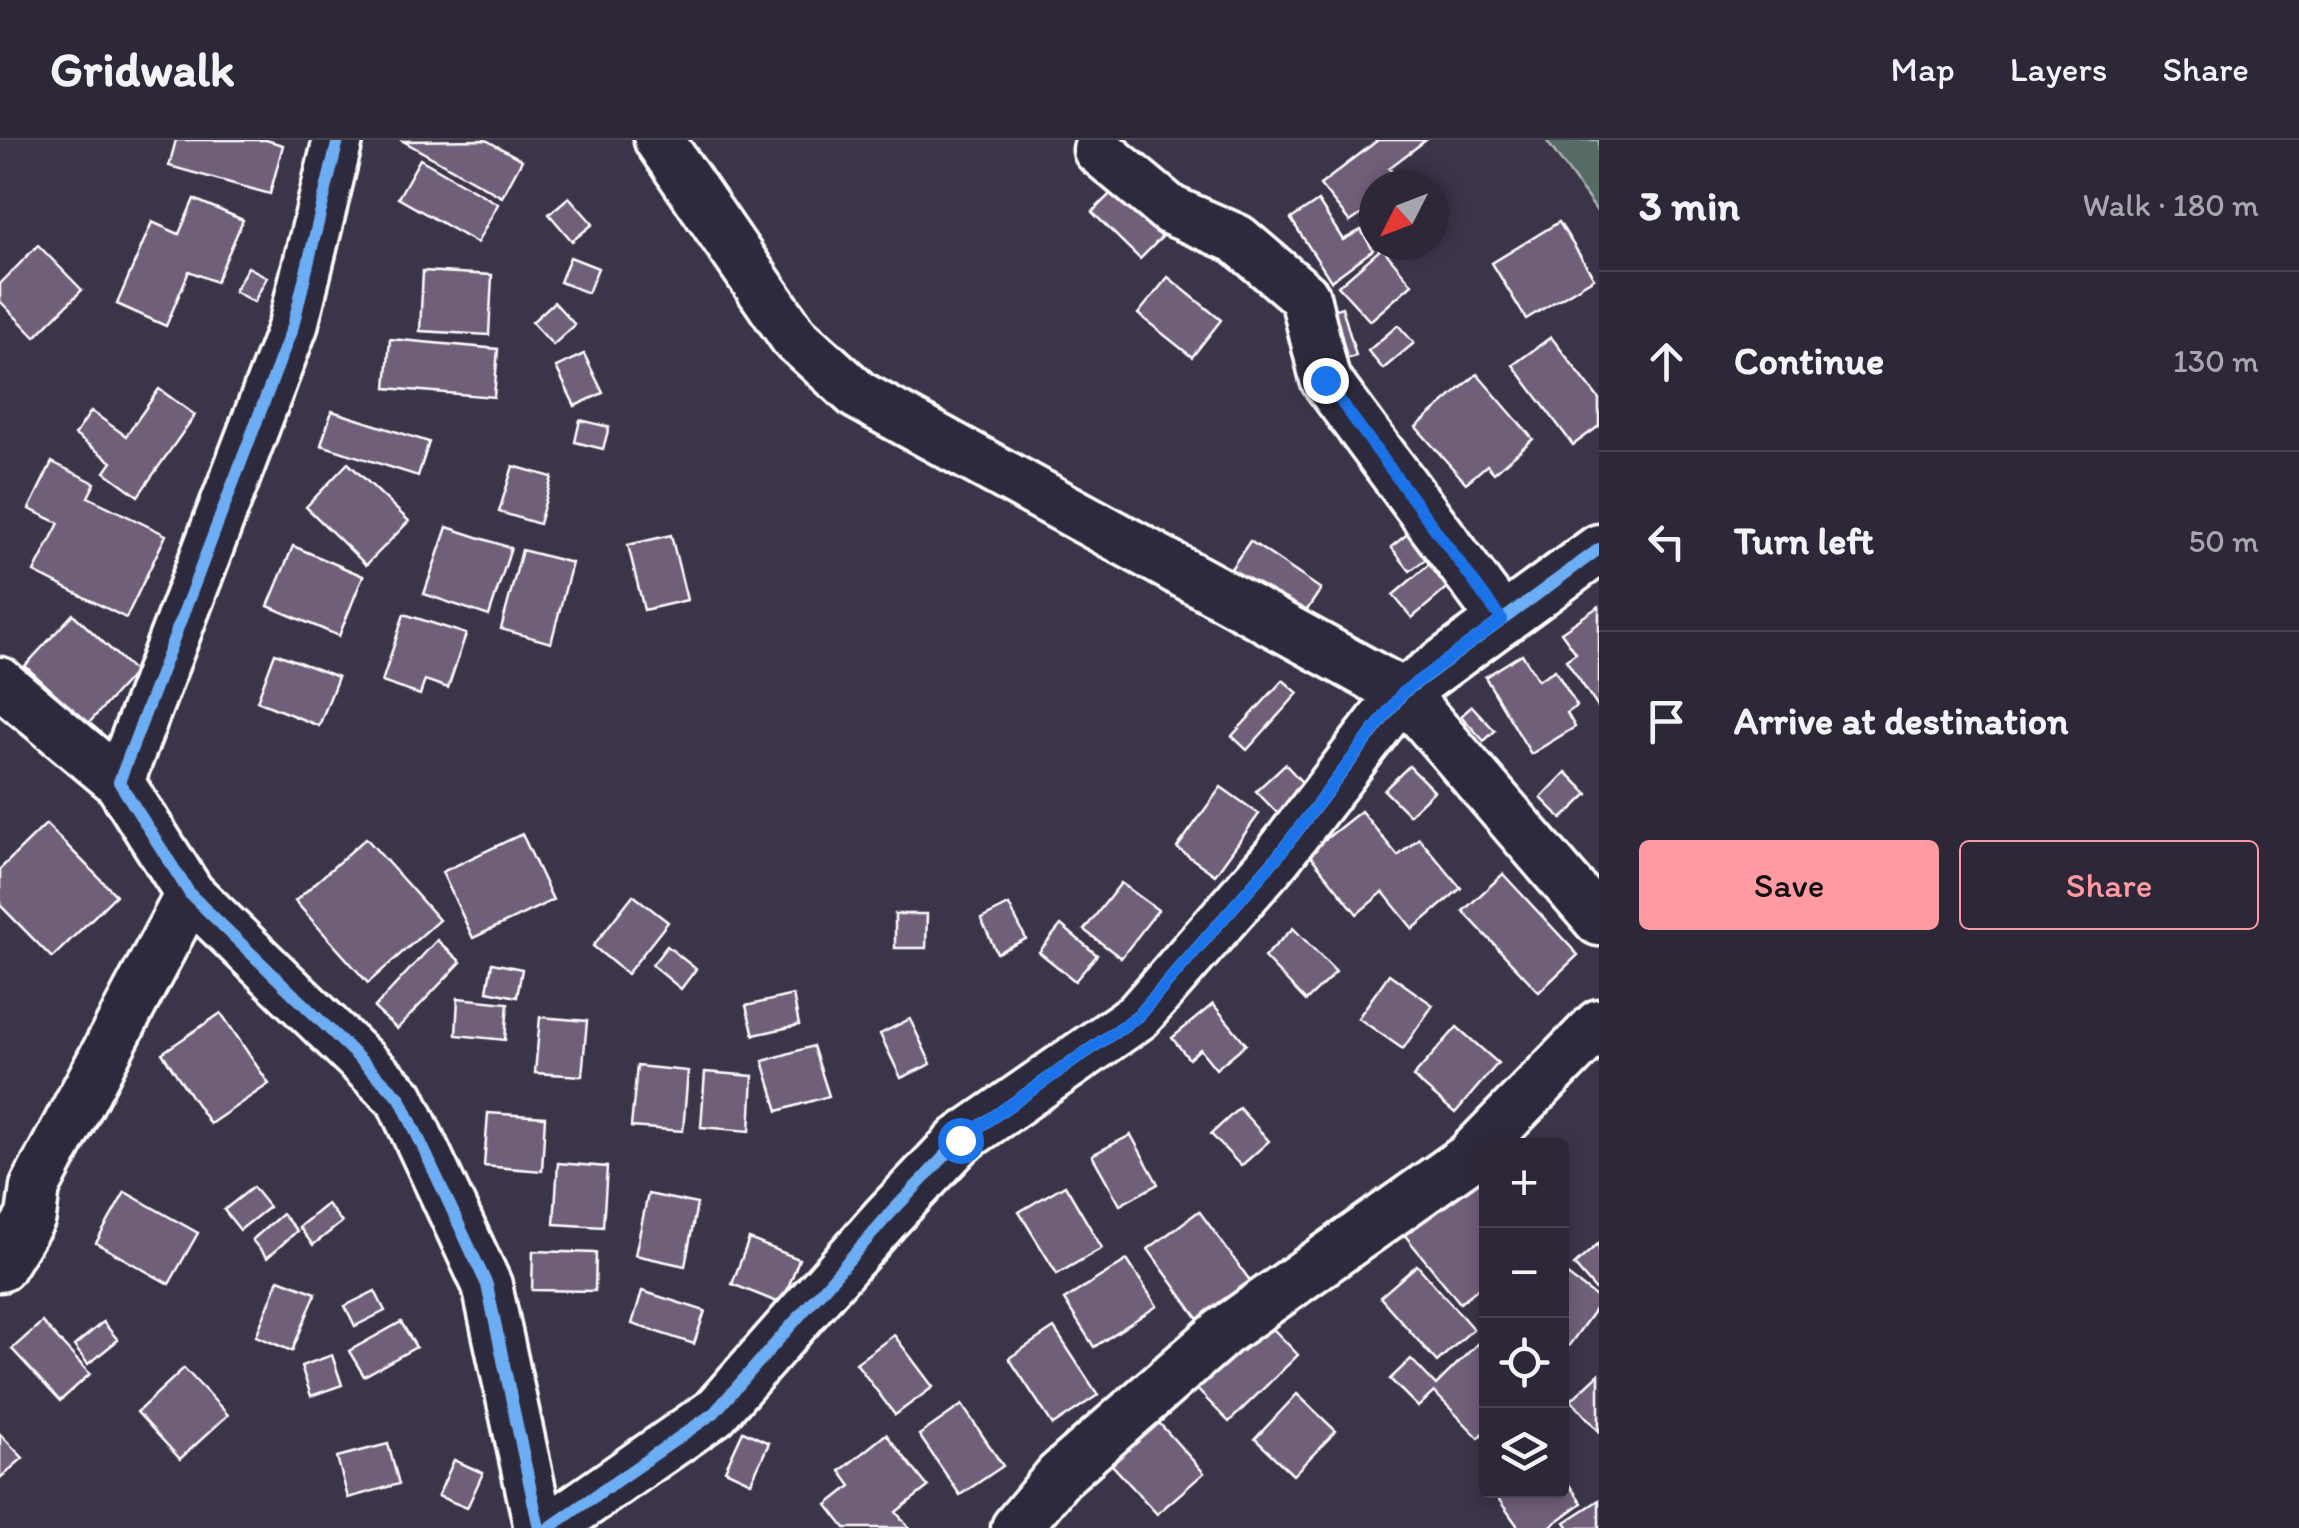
<!DOCTYPE html>
<html lang="en">
<head>
<meta charset="utf-8">
<style>
	:root { --surface:#2d2737; --page:#393342; --text:#f1f3f6; --muted:#a7a5ad; --line:#484452; --accent:#ff9aa2 }
	body { margin:0; font-family:Itim,sans-serif; background:var(--page); color:var(--text) }
	.controls { position:absolute; right:30px; bottom:30px; display:grid; overflow:hidden; border-radius:10px; box-shadow:0 5px 15px #0003 }
	.controls button { width:90px; height:90px; display:grid; place-items:center; padding:0; border:0; border-bottom:2px solid var(--line); background:var(--surface); color:var(--text); font:50px sans-serif }
	.compass { position:absolute; left:1359px; top:30px; width:90px; height:90px; border-radius:50%; background:var(--surface); box-shadow:0 5px 15px #0003; rotate:228deg }
	.stop { position:absolute; width:30px; height:30px; margin:-22px; border:8px solid #1a73e8; border-radius:50%; background:#fff }
	.stop.end { background:#1a73e8; border-color:#fff; box-shadow:0 2px 10px #0008 }
	.list { margin:0; padding:0; list-style:none }
	h2 { display:flex; justify-content:space-between; align-items:center; height:130px; margin:0; padding:0 40px; font-size:42px }
	h2 small { font-size:32px; font-weight:400; color:var(--muted) }
	.list li { display:grid; grid-template-columns:65px 1fr auto; gap:30px; align-items:center; box-sizing:border-box; height:180px; padding:0 40px; border-top:2px solid var(--line) }
	.list b { display:block; font-size:38px; white-space:nowrap }
	.list em { font-size:32px; font-style:normal; color:var(--muted) }
	.actions { display:flex; gap:20px; padding:30px 40px }
	.actions a { flex:1; padding:22px 0; border:2px solid var(--accent); border-radius:10px; text-align:center; font-size:35px; color:var(--accent) }
	.actions .main { background:var(--accent); color:#111 }
	.icon { flex:none; width:55px; height:55px; fill:none; stroke:currentColor; stroke-width:2; stroke-linecap:round; stroke-linejoin:round }
	.map { position:relative; flex:none; width:1599px; height:1388px; overflow:hidden }
	header { display:flex; align-items:center; gap:60px; box-sizing:border-box; height:140px; padding:0 50px; background:var(--surface); border-bottom:2px solid var(--line) }
	header strong { font-size:48px }
	nav { display:flex; gap:55px; margin-inline-start:auto; font-size:35px }
	main { display:flex }
	aside { flex:1; background:var(--surface) }
	.map>svg:first-child { display:block }
</style>
</head>
<body>
<header>
<strong>Gridwalk</strong>
<nav><a>Map</a><a>Layers</a><a>Share</a></nav>
</header>
<main>
<div class="map">
<svg width="1599" height="1388" viewBox="0 0 1599 1388">
	<rect width="100%" height="100%" fill="#3c3449"/>
	<filter id="ink" filterUnits="userSpaceOnUse"><feTurbulence type="fractalNoise" baseFrequency=".01" numOctaves="2"/><feDisplacementMap in="SourceGraphic" scale="20" xChannelSelector="R" yChannelSelector="G"/><feConvolveMatrix kernelMatrix="1 2 1 2 8 2 1 2 1" color-interpolation-filters="sRGB"/></filter>
	<g filter="url(#ink)">
		<!-- green -->
		<polygon fill="#566b66" stroke="#aab5b2" stroke-width="2.5" points="1546,0 1599,0 1599,74"/>
		<!-- building -->
		<g fill="#6f5e79" stroke="#fff" stroke-width="2.5">
			<polygon points="176,0 266,0 283,5 270,54 169,26"/>
			<polygon points="486,0 522,20 502,57 403,1"/>
			<polygon points="1378,0 1426,0 1389,28 1403,45 1374,45 1374,89 1362,74 1350,82 1320,45"/>
			<polygon points="420,19 498,64 477,103 398,58"/>
			<polygon points="1114,50 1162,97 1140,119 1092,72"/>
			<polygon points="569,57 593,84 572,101 549,74"/>
			<polygon points="194,59 243,80 216,142 189,131 166,186 117,164 152,82 179,94"/>
			<polygon points="1318,61 1343,100 1361,90 1373,110 1331,141 1291,79"/>
			<polygon points="1559,82 1594,138 1526,179 1492,123"/>
			<polygon points="38,105 82,150 35,197 0,161 0,144"/>
			<polygon points="1382,108 1412,144 1370,181 1338,146"/>
			<polygon points="570,117 598,128 588,153 560,142"/>
			<polygon points="248,127 267,137 254,162 234,151"/>
			<polygon points="423,131 492,135 489,195 420,191"/>
			<polygon points="1168,137 1221,180 1192,217 1138,174"/>
			<polygon points="554,162 575,185 553,205 532,182"/>
			<polygon points="1342,167 1356,216 1342,220 1323,173"/>
			<polygon points="1398,185 1414,203 1383,229 1368,211"/>
			<polygon points="1551,197 1599,259 1599,286 1573,305 1513,225"/>
			<polygon points="390,199 498,209 494,257 386,248"/>
			<polygon points="584,214 603,253 575,266 556,227"/>
			<polygon points="1477,234 1533,299 1494,333 1487,325 1466,343 1416,287"/>
			<polygon points="159,249 195,275 138,356 105,332 112,322 75,295 91,271 126,296"/>
			<polygon points="332,271 429,302 418,336 321,305"/>
			<polygon points="580,280 609,287 603,309 575,302"/>
			<polygon points="52,322 95,343 88,357 166,395 126,478 34,432 59,383 29,369"/>
			<polygon points="348,323 409,381 366,425 306,367"/>
			<polygon points="513,326 552,337 539,384 499,372"/>
			<polygon points="1419,385 1438,410 1410,431 1391,407"/>
			<polygon points="447,387 511,408 489,476 424,454"/>
			<polygon points="671,395 687,460 644,470 628,405"/>
			<polygon points="1250,401 1321,449 1297,485 1226,436"/>
			<polygon points="293,406 363,436 339,496 268,466"/>
			<polygon points="522,410 572,423 551,503 501,489"/>
			<polygon points="1440,415 1459,438 1412,478 1393,455"/>
			<polygon points="1599,466 1599,569 1566,520 1576,513 1561,492"/>
			<polygon points="73,474 135,532 88,584 25,526"/>
			<polygon points="404,474 466,494 448,548 425,540 420,555 382,542"/>
			<polygon points="275,513 338,537 319,586 257,561"/>
			<polygon points="1522,514 1538,540 1555,530 1577,566 1567,573 1575,587 1531,614 1485,537"/>
			<polygon points="1283,540 1298,553 1247,610 1232,596"/>
			<polygon points="1472,566 1495,591 1484,601 1461,576"/>
			<polygon points="1285,624 1310,651 1282,678 1256,651"/>
			<polygon points="1409,626 1434,651 1409,675 1384,650"/>
			<polygon points="1566,632 1588,654 1562,679 1541,658"/>
			<polygon points="1221,647 1259,674 1215,735 1177,708"/>
			<polygon points="1361,671 1398,716 1419,698 1461,748 1413,789 1383,752 1357,774 1308,713"/>
			<polygon points="46,684 116,755 52,818 0,765 0,729"/>
			<polygon points="522,694 553,760 473,798 442,732"/>
			<polygon points="366,698 439,780 368,843 295,761"/>
			<polygon points="1503,734 1578,815 1539,852 1463,771"/>
			<polygon points="1121,743 1158,770 1121,818 1084,790"/>
			<polygon points="633,755 668,782 627,834 593,806"/>
			<polygon points="1009,765 1026,799 997,813 981,779"/>
			<polygon points="895,774 927,774 926,808 895,808"/>
			<polygon points="1061,785 1097,815 1075,841 1039,812"/>
			<polygon points="1293,788 1336,832 1306,861 1264,817"/>
			<polygon points="437,800 461,822 397,889 374,868"/>
			<polygon points="667,806 696,829 681,849 652,825"/>
			<polygon points="492,823 522,829 517,857 487,851"/>
			<polygon points="1389,834 1433,865 1403,909 1358,878"/>
			<polygon points="793,855 799,885 754,895 746,866"/>
			<polygon points="458,858 508,863 505,900 456,895"/>
			<polygon points="1213,864 1246,904 1216,929 1200,909 1189,919 1172,898"/>
			<polygon points="221,873 269,944 210,984 162,913"/>
			<polygon points="540,877 587,881 582,936 535,933"/>
			<polygon points="910,879 931,924 901,938 880,894"/>
			<polygon points="1457,887 1498,923 1455,973 1413,937"/>
			<polygon points="813,906 829,956 778,971 763,921"/>
			<polygon points="637,926 688,931 683,991 631,987"/>
			<polygon points="705,932 753,936 750,991 701,987"/>
			<polygon points="1239,968 1269,1001 1241,1026 1211,994"/>
			<polygon points="488,973 545,977 542,1031 484,1026"/>
			<polygon points="1131,995 1158,1044 1120,1065 1092,1015"/>
			<polygon points="558,1023 607,1027 603,1087 554,1084"/>
			<polygon points="1478,1033 1486,1044 1486,1142 1460,1163 1403,1093"/>
			<polygon points="1065,1045 1102,1108 1057,1134 1019,1072"/>
			<polygon points="253,1047 269,1067 240,1090 224,1070"/>
			<polygon points="125,1052 198,1093 169,1144 96,1103"/>
			<polygon points="648,1054 697,1064 685,1126 635,1115"/>
			<polygon points="327,1064 342,1082 313,1105 299,1087"/>
			<polygon points="1199,1071 1251,1142 1199,1180 1148,1109"/>
			<polygon points="282,1074 297,1091 267,1118 252,1100"/>
			<polygon points="749,1099 799,1119 782,1164 732,1144"/>
			<polygon points="1599,1103 1599,1154 1574,1125"/>
			<polygon points="533,1111 596,1113 595,1151 532,1150"/>
			<polygon points="1127,1120 1157,1166 1094,1207 1064,1160"/>
			<polygon points="1417,1125 1473,1189 1437,1222 1380,1157"/>
			<polygon points="1562,1131 1599,1159 1599,1164 1562,1215"/>
			<polygon points="279,1139 316,1153 292,1211 256,1196"/>
			<polygon points="375,1151 385,1171 355,1186 345,1166"/>
			<polygon points="642,1151 705,1171 694,1204 632,1184"/>
			<polygon points="1259,1174 1298,1215 1229,1282 1189,1241"/>
			<polygon points="42,1182 90,1234 60,1261 12,1209"/>
			<polygon points="103,1182 118,1200 88,1224 74,1206"/>
			<polygon points="401,1182 416,1207 364,1236 349,1211"/>
			<polygon points="1054,1188 1098,1255 1053,1285 1009,1218"/>
			<polygon points="894,1195 933,1247 895,1275 856,1223"/>
			<polygon points="1486,1195 1486,1290 1479,1298 1434,1252 1418,1267 1390,1239 1411,1219 1436,1245"/>
			<polygon points="332,1215 342,1245 311,1256 301,1226"/>
			<polygon points="184,1228 228,1275 180,1319 137,1272"/>
			<polygon points="1599,1234 1599,1291 1571,1260"/>
			<polygon points="1297,1254 1336,1291 1293,1335 1255,1299"/>
			<polygon points="962,1265 1003,1326 960,1355 919,1295"/>
			<polygon points="1152,1275 1204,1333 1157,1374 1104,1316"/>
			<polygon points="743,1291 769,1303 751,1342 725,1330"/>
			<polygon points="0,1294 23,1318 0,1338"/>
			<polygon points="886,1294 928,1347 896,1372 909,1388 845,1388 827,1365 851,1346 840,1331"/>
			<polygon points="388,1304 399,1344 348,1358 337,1317"/>
			<polygon points="454,1320 483,1333 467,1368 438,1356"/>
			<polygon points="1562,1335 1582,1363 1548,1388 1519,1388 1492,1350 1562,1350"/>
			<polygon points="1599,1360 1599,1388 1569,1388 1565,1382"/>
		</g>
		<g fill="none" stroke-linecap="round" stroke-linejoin="round">
			<defs>
				<g id="street">
					<polyline points="338,0 293,186 119,642 190,754 400,958 487,1145 539,1388"/>
					<polyline points="659,0 794,197 858,255 1403,553 1599,781"/>
					<polyline points="1098,10 1170,70 1237,99 1305,157 1325,239 1503,480"/>
					<polyline points="0,542 119,642"/>
					<polyline points="0,1127 31,1077 35,1047 190,754"/>
					<polyline points="549,1388 714,1273 885,1079 960,1000 1138,876 1278,716 1403,553 1599,409"/>
					<polyline points="1016,1388 1059,1336 1223,1192 1468,1018 1599,884"/>
				</g>
			</defs>
			<!-- street casing -->
			<use href="#street" stroke="#fff" stroke-width="55"/>
			<!-- street -->
			<use href="#street" stroke="#2f2a3d" stroke-width="48"/>
			<defs>
				<g id="cycleway">
					<polyline points="338,0 293,186 119,642 190,754 400,958 487,1145 539,1388"/>
					<polyline points="549,1388 714,1273 885,1079 960,1000 1138,876 1278,716 1403,553 1599,409"/>
				</g>
			</defs>
			<!-- cycleway casing -->
			<use href="#cycleway" stroke="#2f2a3d" stroke-width="19"/>
			<!-- cycleway -->
			<use href="#cycleway" stroke="#6dadf4" stroke-width="12"/>
		</g>
	</g>
	<g fill="none" stroke-linecap="round" stroke-linejoin="round" filter="url(#ink)">
		<!-- route -->
		<polyline stroke="#1a73e8" stroke-width="12" points="960,1000 1138,876 1278,716 1403,552 1502,480 1325,240"/>
	</g>
</svg>
<div class="controls">
<button>+</button>
<button>−</button>
<button><svg class="icon" aria-label="locate" viewBox="0 0 24 24"><circle cx="12" cy="12" r="6"/><path d="M12 2v4M12 18v4M2 12h4M18 12h4"/></svg></button>
<button><svg class="icon" aria-label="layers" viewBox="0 0 24 24"><path d="M12 4l9 5-9 5-9-5zM3 14l9 5 9-5"/></svg></button>
</div>
<svg class="compass" viewBox="-18 -18 36 36"><path d="M0-13l5 13h-10z" fill="#e53935"/><path d="M0 13l5-13h-10z" fill="#a7a5ad"/></svg>
<div class="stop" style="left:960px;top:1000px"></div>
<div class="stop end" style="left:1325px;top:240px"></div>
</div>
<aside>
<h2>3 min<small>Walk · 180 m</small></h2>
<ul class="list">
<li><svg class="icon" aria-label="ahead" viewBox="0 0 24 24"><path d="M12 20V5M6 11l6-6 6 6"/></svg><div><b>Continue</b></div><em>130 m</em></li>
<li><svg class="icon" aria-label="left" viewBox="0 0 24 24"><path d="M17 20v-9H6M10 6l-5 5 5 5"/></svg><div><b>Turn left</b></div><em>50 m</em></li>
<li><svg class="icon" aria-label="arrive" viewBox="0 0 24 24"><path d="M6 21V4h12l-3 4 3 4H6"/></svg><div><b>Arrive at destination</b></div></li>
</ul>
<div class="actions"><a class="main">Save</a><a>Share</a></div>
</aside>
</main>
</body>
</html>
